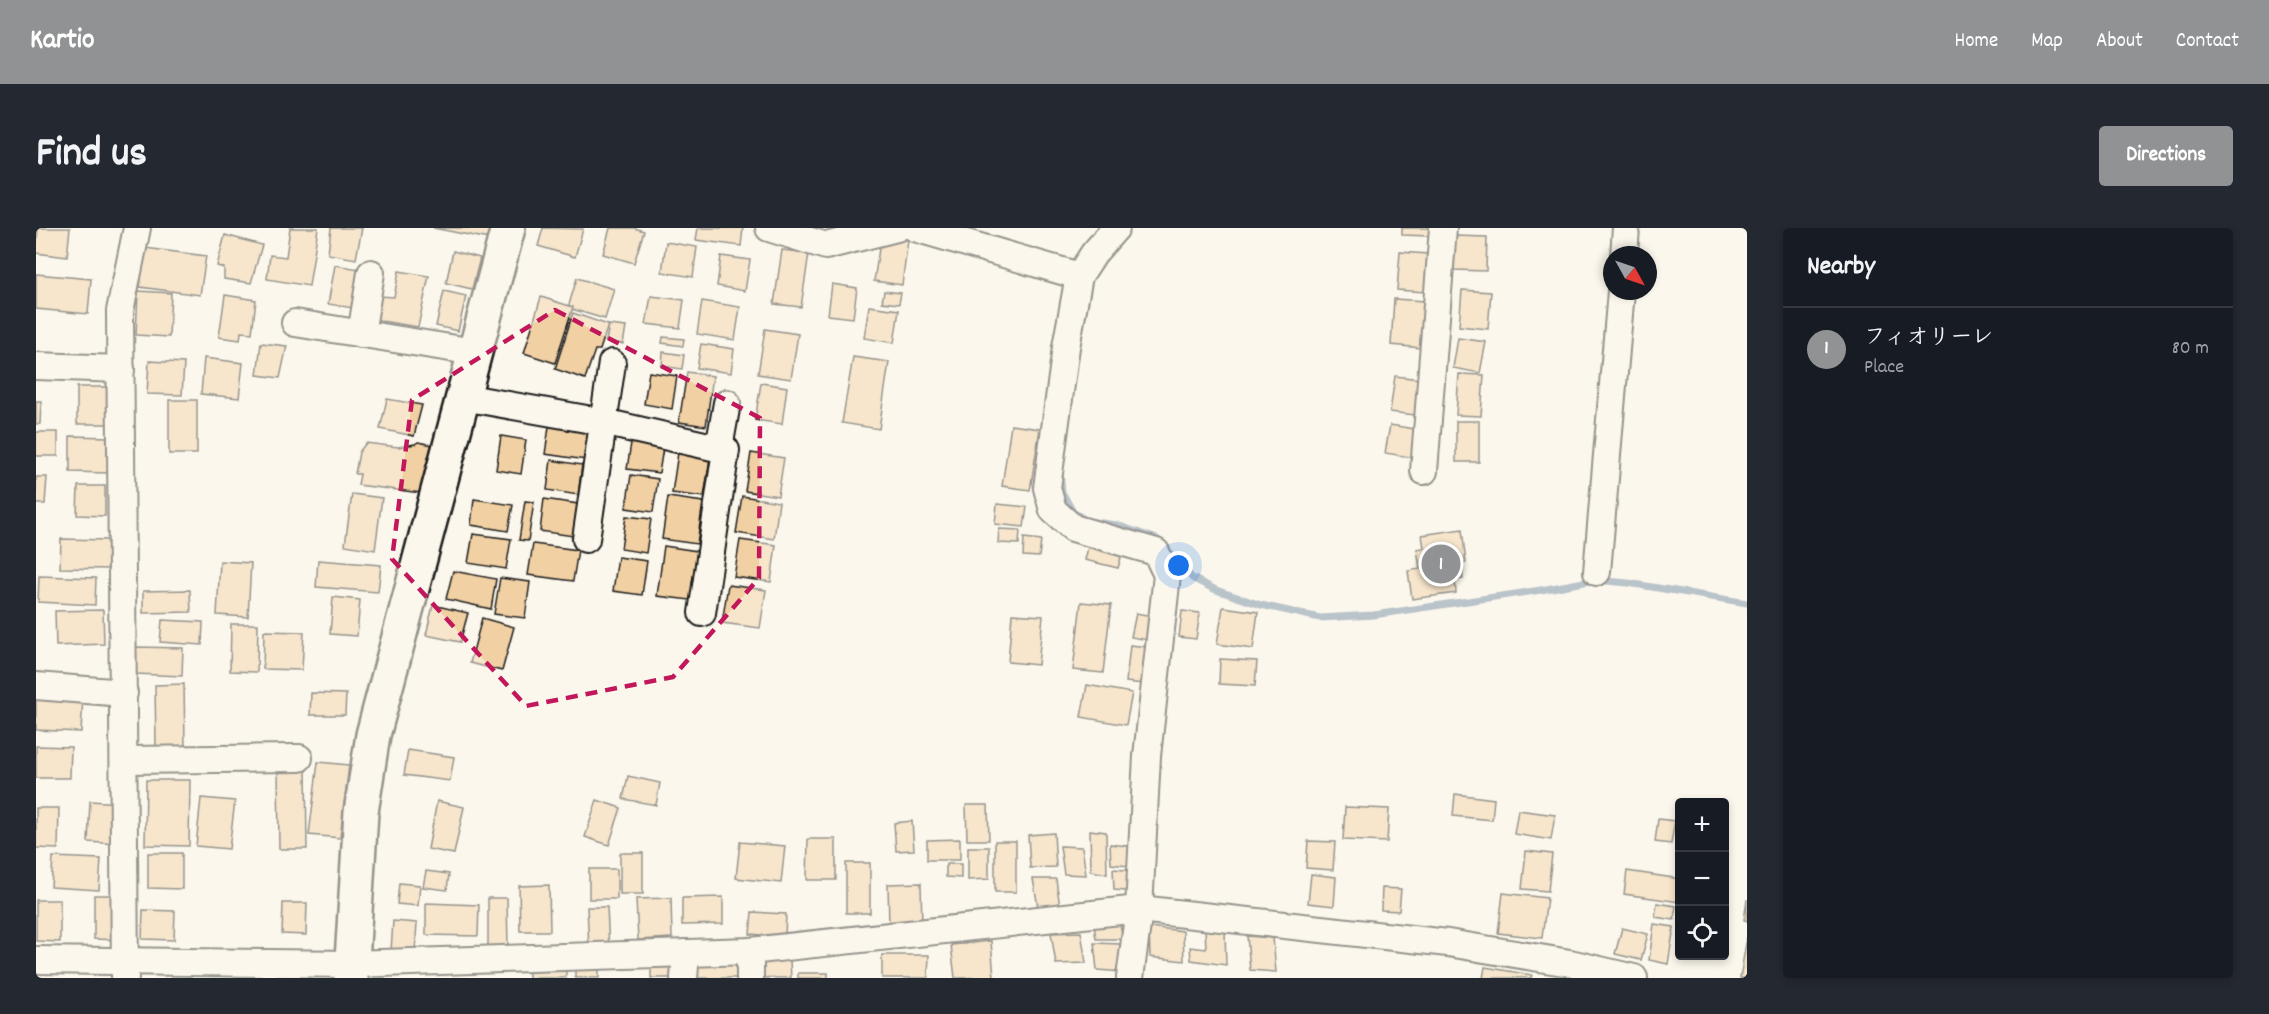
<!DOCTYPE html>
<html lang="en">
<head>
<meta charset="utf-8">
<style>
	:root { --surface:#171b24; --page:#242831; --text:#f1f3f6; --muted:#9ea1a6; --line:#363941; --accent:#919294 }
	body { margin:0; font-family:Dekko,"Klee One",sans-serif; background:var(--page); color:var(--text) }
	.controls { position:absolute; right:18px; bottom:18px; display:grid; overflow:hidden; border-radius:6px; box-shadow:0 3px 9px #0003 }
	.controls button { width:54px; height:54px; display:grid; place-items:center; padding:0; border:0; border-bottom:2px solid var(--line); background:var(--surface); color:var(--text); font:30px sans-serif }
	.compass { position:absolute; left:1567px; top:18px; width:54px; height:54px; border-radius:50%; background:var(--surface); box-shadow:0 3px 9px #0003; rotate:130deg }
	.you { position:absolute; left:1143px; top:338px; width:21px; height:21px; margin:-15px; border:4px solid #fff; border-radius:50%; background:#1a73e8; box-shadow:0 0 0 9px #1a73e833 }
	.badge { display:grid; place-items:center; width:39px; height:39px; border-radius:50%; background:var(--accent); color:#fff; font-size:20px; font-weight:700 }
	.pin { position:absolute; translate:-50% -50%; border:3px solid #fff; box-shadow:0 2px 6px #0006 }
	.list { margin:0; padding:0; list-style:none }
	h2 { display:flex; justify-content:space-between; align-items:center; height:78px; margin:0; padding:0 24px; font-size:26px }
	h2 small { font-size:20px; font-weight:400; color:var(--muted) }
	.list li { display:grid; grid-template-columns:39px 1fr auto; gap:18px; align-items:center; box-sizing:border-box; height:84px; padding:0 24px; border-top:2px solid var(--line) }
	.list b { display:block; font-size:22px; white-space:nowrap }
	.list p { margin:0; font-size:20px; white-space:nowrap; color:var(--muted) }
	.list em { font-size:20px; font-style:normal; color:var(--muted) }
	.icon { flex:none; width:33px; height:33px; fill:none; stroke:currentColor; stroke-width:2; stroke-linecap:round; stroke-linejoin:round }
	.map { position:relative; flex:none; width:1711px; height:750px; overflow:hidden; border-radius:6px }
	header { display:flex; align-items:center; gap:36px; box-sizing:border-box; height:84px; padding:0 30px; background:var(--accent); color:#fff }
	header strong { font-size:28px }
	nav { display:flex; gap:33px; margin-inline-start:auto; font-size:21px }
	.intro { display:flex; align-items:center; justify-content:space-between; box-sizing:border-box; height:144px; padding:0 36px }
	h1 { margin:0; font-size:42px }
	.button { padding:15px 27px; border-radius:6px; background:var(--accent); color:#fff; font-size:21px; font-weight:700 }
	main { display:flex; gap:36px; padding:0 36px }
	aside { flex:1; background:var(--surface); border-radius:6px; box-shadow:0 3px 9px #0003 }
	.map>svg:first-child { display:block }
</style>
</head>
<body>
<header>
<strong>Kartio</strong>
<nav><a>Home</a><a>Map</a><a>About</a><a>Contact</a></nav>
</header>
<div class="intro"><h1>Find us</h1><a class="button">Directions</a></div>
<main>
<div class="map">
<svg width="1711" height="750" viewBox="0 0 1711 750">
	<rect width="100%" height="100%" fill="#fbf7ec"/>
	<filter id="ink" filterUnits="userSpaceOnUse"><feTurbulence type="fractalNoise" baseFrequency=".0167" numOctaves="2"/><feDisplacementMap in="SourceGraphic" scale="12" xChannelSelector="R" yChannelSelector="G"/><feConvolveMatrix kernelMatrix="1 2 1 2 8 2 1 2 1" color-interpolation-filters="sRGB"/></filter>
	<g filter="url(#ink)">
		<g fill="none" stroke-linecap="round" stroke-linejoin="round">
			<!-- stream -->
			<polyline stroke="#69839f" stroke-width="7" points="1024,244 1026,264 1037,284 1051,293 1081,297 1121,311 1156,350 1180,362 1225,377 1284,390 1338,387 1505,362 1559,352 1592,355 1711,375"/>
		</g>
		<!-- building -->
		<g fill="#f1d0a3" stroke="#1c1c1c" stroke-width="1.5">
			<polygon points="2,0 34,0 31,29 0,25"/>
			<polygon points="254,0 282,0 273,58 231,51 234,27 250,29"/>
			<polygon points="295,0 326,0 320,31 292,26"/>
			<polygon points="397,0 456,0 454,11"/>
			<polygon points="507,0 547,1 539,29 502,18"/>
			<polygon points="574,0 598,0 608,3 598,35 567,26"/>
			<polygon points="662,0 707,0 705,18 660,12"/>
			<polygon points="1366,0 1394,0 1394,8 1366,7"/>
			<polygon points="189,7 226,17 215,55 188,51 188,40 181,38"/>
			<polygon points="845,8 872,12 866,57 838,53"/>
			<polygon points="1419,8 1451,9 1450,43 1418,42"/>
			<polygon points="630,14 661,19 657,49 626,44"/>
			<polygon points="109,20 170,28 164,67 104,59"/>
			<polygon points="746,22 773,25 765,79 738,76"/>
			<polygon points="417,23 444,30 436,61 410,55"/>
			<polygon points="1364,24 1392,26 1389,64 1361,62"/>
			<polygon points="685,28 714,32 709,63 681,58"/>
			<polygon points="299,37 324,41 317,80 292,76"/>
			<polygon points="363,43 393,48 382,99 339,92 343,68 358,69"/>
			<polygon points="0,46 55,51 52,86 0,81"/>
			<polygon points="541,50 578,61 569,91 532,80"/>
			<polygon points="796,56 821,60 817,90 792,87"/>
			<polygon points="1426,62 1455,64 1452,101 1423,98"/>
			<polygon points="102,63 135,65 133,109 100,107"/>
			<polygon points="408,63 430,68 422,103 400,98"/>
			<polygon points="848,63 865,65 863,76 846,74"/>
			<polygon points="189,67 220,72 216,105 205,104 204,112 183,109"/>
			<polygon points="615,68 648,72 644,100 610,96"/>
			<polygon points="505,69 537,79 519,135 488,125"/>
			<polygon points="1358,71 1389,73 1385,120 1355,117"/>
			<polygon points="666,73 704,79 699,112 661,106"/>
			<polygon points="833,78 863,82 858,115 828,110"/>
			<polygon points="537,85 572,97 564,122 559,122 549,151 519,141"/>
			<polygon points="573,97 590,99 587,116 570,113"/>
			<polygon points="729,101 762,106 755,151 722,146"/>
			<polygon points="627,109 648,111 647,118 626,115"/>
			<polygon points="1422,110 1450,114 1444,145 1417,140"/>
			<polygon points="225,115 251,118 244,150 221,147"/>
			<polygon points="665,116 698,121 695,145 661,140"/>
			<polygon points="627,124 648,127 646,141 626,138"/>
			<polygon points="817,129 853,134 843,201 806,195"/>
			<polygon points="168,130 207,135 203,170 165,166"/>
			<polygon points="113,133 148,135 146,167 111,166"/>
			<polygon points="613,144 641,148 636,181 608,176"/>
			<polygon points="651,144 677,148 670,198 643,194"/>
			<polygon points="1423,146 1448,147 1445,188 1420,187"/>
			<polygon points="1359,148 1384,151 1379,187 1354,184"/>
			<polygon points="725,155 751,159 746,196 719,192"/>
			<rect x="41" y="159" width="31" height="37"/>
			<polygon points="351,171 386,177 378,208 344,201"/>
			<rect x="133" y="172" width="28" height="54"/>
			<polygon points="0,173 5,173 4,196 0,196"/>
			<polygon points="514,192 555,198 550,232 509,226"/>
			<rect x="1420" y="193" width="23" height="41"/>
			<polygon points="975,197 1004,201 994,262 966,258"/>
			<polygon points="1354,197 1385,202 1380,230 1349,225"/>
			<rect x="0" y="204" width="22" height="24"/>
			<polygon points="34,208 74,209 73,245 34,244"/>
			<polygon points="465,208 490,212 485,246 460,242"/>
			<polygon points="382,214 397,217 385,265 322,257 324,246 319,246 323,224 330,215 362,219 379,216"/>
			<polygon points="595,215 627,220 623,245 591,241"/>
			<polygon points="643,218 675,223 668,269 636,265"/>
			<polygon points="715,225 748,230 742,268 709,263"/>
			<polygon points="515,232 546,237 542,267 511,262"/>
			<polygon points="595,247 622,251 617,284 590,280"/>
			<polygon points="0,249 11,249 9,276 0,276"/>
			<polygon points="42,258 69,258 69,288 41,287"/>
			<polygon points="316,266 346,270 339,322 309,317"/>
			<polygon points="706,268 743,274 738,311 700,305"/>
			<polygon points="632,269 667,274 661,316 626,311"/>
			<polygon points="438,271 477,277 472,303 435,297"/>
			<polygon points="508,271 542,276 537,308 504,303"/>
			<polygon points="489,273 498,274 492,313 483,312"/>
			<polygon points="961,276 991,279 988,299 959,296"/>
			<polygon points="590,288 615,291 610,325 585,321"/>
			<polygon points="963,301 984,302 983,316 962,315"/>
			<polygon points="1426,301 1430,335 1426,336 1427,351 1419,352 1420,365 1376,371 1372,343 1384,341 1381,321 1388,320 1386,307"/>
			<polygon points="437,306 475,311 470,341 432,335"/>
			<polygon points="988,310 1005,312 1003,329 987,328"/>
			<polygon points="25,311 73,312 72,341 24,340"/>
			<polygon points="704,312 740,317 735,354 698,349"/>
			<polygon points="1053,315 1087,322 1082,340 1049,332"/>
			<polygon points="497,316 542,322 537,353 492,347"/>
			<polygon points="628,318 661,323 654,372 621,368"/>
			<polygon points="582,329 611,333 606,367 577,363"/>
			<polygon points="282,332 345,337 342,364 280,359"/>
			<polygon points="184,333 215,335 212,389 181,387"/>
			<polygon points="417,343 460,351 455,381 410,371"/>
			<polygon points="3,348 60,350 59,377 2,374"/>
			<polygon points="464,350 494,354 489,390 458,386"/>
			<polygon points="692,357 730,362 724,400 686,395"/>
			<polygon points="154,362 155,384 107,385 107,363"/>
			<polygon points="297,369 324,372 321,408 294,406"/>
			<polygon points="1045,374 1075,377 1067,445 1037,442"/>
			<polygon points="397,377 432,385 424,414 390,407"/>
			<polygon points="1187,379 1222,384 1217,421 1181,416"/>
			<polygon points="67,382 68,416 20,418 19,383"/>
			<polygon points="1146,383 1164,385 1160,411 1143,409"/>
			<polygon points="1100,385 1116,388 1112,412 1095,409"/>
			<polygon points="976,386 1007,388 1002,437 972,434"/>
			<polygon points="446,390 478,399 466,443 434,435"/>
			<polygon points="126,392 167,394 166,417 124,414"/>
			<polygon points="195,396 222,396 221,444 194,443"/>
			<polygon points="228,403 268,404 266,442 227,441"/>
			<polygon points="1094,417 1121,420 1117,457 1090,454"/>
			<polygon points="100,419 147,420 146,448 99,446"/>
			<polygon points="1184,431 1221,433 1219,458 1183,456"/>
			<polygon points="148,456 149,518 120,519 119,457"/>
			<polygon points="1051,457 1096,465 1090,497 1045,489"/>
			<polygon points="275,465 310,466 309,487 274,487"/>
			<polygon points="0,468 47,470 45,504 0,502"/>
			<polygon points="0,518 35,519 34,550 0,550"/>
			<polygon points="372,522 418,529 414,553 368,547"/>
			<polygon points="282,534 313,537 304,610 273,607"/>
			<polygon points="270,539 271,621 243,621 242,540"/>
			<polygon points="592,548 624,555 620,577 587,571"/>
			<polygon points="110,552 154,552 153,618 109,617"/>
			<polygon points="1419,566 1458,571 1456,592 1417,588"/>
			<polygon points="165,570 199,573 193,621 160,618"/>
			<polygon points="561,572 585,580 573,617 549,609"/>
			<polygon points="54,573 84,575 82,616 52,614"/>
			<polygon points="401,573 428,579 418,626 392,621"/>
			<polygon points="930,577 952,577 953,612 931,612"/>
			<polygon points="1309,579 1353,581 1351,614 1307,612"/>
			<polygon points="0,580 23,580 22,621 0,620"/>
			<polygon points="1482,582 1519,587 1515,612 1478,606"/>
			<polygon points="1622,591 1639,593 1635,616 1619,614"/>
			<polygon points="876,593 878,622 860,623 858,595"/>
			<polygon points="1054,602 1070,604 1071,646 1055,643"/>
			<polygon points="1018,605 1020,639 994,640 992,607"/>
			<polygon points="772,611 800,611 800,652 771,652"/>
			<polygon points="924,611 924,632 891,632 891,612"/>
			<rect x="959" y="613" width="21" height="51"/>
			<polygon points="1272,613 1299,614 1297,642 1270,640"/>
			<polygon points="704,614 749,618 745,655 700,650"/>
			<polygon points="1074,616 1100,619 1101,639 1075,636"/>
			<polygon points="1024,618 1046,619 1050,647 1028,646"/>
			<polygon points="932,619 953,619 953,651 932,652"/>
			<polygon points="1490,623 1516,626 1512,663 1486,661"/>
			<polygon points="112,625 146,625 146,661 112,660"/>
			<rect x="584" y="625" width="23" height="41"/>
			<polygon points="17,629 65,631 63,662 15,659"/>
			<rect x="810" y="635" width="24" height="50"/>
			<polygon points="910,636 925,636 925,650 910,649"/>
			<rect x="553" y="641" width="28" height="30"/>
			<polygon points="1077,641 1101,643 1102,664 1078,662"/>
			<polygon points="390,643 413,646 411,662 387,659"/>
			<polygon points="1591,643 1644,651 1644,674 1588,666"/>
			<polygon points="1275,646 1300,649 1298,678 1272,675"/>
			<polygon points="997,651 1020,651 1024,679 1002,679"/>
			<polygon points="363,655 384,657 382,678 361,676"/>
			<polygon points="885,655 886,698 853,698 852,656"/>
			<polygon points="513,657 514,703 484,703 483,658"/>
			<polygon points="1346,660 1365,661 1363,683 1345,682"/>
			<polygon points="1467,665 1511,670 1506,710 1462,705"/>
			<polygon points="58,667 83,667 83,712 58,711"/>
			<polygon points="687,669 687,696 646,697 646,670"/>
			<polygon points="452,670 471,670 472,718 452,719"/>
			<polygon points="635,670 636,710 602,712 600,671"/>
			<polygon points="1711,671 1711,693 1708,692"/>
			<polygon points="0,672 24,672 24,714 0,713"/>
			<polygon points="247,675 271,675 270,707 246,706"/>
			<polygon points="390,675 443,677 442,708 390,707"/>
			<polygon points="1621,675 1640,678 1638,692 1619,689"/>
			<polygon points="551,679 571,679 573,720 553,721"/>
			<polygon points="107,682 139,683 138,712 106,711"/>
			<polygon points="716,684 750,686 749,709 714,706"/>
			<polygon points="357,693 381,695 379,724 355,723"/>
			<polygon points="1618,696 1638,699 1632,736 1613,732"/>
			<polygon points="1058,697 1084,697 1087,711 1060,711"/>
			<polygon points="1113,699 1147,703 1148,733 1114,729"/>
			<polygon points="1169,700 1189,703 1190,737 1155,732 1154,719 1170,721"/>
			<polygon points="1586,700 1612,706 1605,732 1579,726"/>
			<polygon points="1045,704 1050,735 1020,736 1015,705"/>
			<polygon points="1211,708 1237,710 1240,744 1214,742"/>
			<polygon points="1711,709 1711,750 1704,750"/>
			<polygon points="955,713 958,749 919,750 915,717"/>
			<polygon points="1058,715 1084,716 1087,744 1061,742"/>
			<polygon points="846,727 893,727 892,750 846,750"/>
			<polygon points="754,732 755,750 724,750 723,734"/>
			<rect x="659" y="737" width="47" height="13"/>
			<polygon points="641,739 641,750 615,750 615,740"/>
			<polygon points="1449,739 1496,747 1495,750 1447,750"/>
			<rect x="493" y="742" width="37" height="8"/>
			<rect x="539" y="742" width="24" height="8"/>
			<rect x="762" y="745" width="30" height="5"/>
		</g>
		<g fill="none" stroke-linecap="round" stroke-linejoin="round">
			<defs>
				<g id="minor">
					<polyline points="733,0 790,18 861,0"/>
					<polyline points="879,0 1043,48"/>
					<polyline points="1080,0 1058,25 1043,48 1030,119 1011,260 1017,282 1037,300 1120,324 1131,347 1111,528 1103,681 1094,750"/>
					<polyline points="1588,27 1590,0"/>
					<polyline points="259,95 439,124"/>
					<polyline points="325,106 335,45"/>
					<polyline points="0,138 85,141"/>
					<polyline points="427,169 567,194 690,222 666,385"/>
					<polyline points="683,220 691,175"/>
					<polyline points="1388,243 1407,0"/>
					<polyline points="550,311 576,135"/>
					<polyline points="1561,344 1585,63"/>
					<polyline points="0,458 88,465"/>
					<polyline points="88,532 263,530"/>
					<polyline points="0,732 315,736 714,723 1103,681 1412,715 1534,735 1598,750"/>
					<polyline points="89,750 84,83 101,0"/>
					<polyline points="648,750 650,725"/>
					<polyline points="714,750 714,723"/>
				</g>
				<polyline id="tertiary" points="315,750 325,584 337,507 472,0"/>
			</defs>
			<!-- minor casing -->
			<use href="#minor" stroke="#1c1c1c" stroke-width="30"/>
			<!-- tertiary casing -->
			<use href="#tertiary" stroke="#1c1c1c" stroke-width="38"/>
			<!-- minor -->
			<use href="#minor" stroke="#fbf7ec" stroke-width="26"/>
			<!-- tertiary -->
			<use href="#tertiary" stroke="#fbf7ec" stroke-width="33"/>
		</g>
	</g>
	<!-- marked area -->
	<path d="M0 0H1711V750H0ZM 519,82 L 724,190 L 723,350 L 637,449 L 490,478 L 356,331 L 376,172 Z" fill="#fbf7ec" fill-opacity=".55" fill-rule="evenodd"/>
	<path fill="none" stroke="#c2185b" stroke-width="4.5" stroke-dasharray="12 8" stroke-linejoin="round" d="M 519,82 L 724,190 L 723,350 L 637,449 L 490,478 L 356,331 L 376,172 Z"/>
</svg>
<div class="controls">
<button>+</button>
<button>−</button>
<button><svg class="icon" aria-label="locate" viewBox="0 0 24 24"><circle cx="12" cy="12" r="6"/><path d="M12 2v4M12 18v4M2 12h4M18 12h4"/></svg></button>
</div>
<svg class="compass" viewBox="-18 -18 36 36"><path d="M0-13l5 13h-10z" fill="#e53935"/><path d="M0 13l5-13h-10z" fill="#9ea1a6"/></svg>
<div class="you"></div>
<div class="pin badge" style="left:1405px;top:336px">1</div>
</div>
<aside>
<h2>Nearby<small></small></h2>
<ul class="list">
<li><span class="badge">1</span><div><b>フィオリーレ</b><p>Place</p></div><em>80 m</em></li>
</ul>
</aside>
</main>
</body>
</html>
